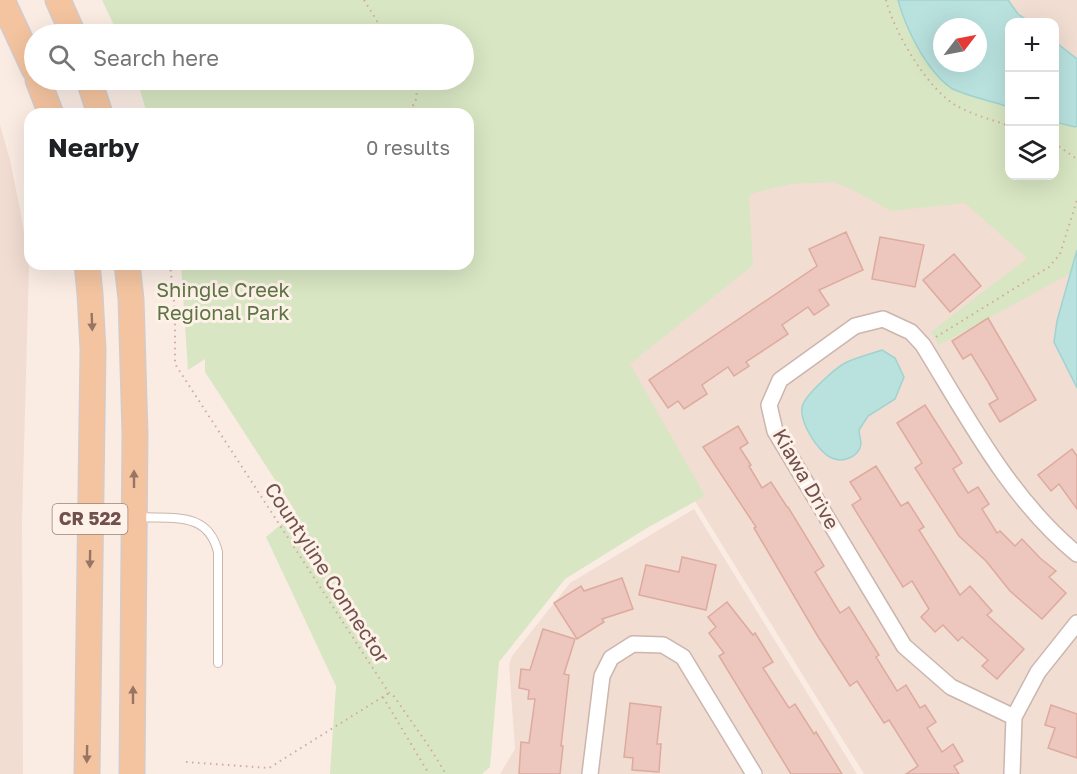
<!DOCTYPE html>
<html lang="en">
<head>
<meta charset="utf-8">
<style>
	:root { --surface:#fff; --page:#f6f6f6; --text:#202124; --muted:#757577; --line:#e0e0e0 }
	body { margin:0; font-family:"Golos Text",sans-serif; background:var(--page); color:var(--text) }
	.controls { position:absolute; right:18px; top:18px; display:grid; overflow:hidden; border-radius:12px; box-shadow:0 6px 24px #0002 }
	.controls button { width:54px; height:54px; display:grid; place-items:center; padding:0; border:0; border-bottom:2px solid var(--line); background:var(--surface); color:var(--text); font:30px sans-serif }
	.compass { position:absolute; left:933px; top:18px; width:54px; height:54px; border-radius:50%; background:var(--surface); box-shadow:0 6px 24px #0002; rotate:58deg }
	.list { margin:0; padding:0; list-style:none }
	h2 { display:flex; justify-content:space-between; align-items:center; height:78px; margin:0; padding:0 24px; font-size:26px }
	h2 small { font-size:20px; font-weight:400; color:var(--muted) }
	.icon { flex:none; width:33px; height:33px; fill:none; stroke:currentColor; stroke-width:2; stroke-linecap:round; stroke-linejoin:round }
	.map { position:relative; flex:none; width:1077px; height:774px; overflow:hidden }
	.search { position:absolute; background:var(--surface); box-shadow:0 6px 24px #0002; left:24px; top:24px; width:450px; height:66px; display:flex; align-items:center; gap:15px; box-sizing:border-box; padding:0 21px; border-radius:33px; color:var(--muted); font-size:22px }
	.panel { position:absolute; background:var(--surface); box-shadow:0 6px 24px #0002; left:24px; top:108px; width:450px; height:162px; border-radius:18px }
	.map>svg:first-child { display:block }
</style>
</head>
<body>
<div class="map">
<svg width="1077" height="774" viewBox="0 0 1077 774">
	<rect width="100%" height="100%" fill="#faece3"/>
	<!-- residential -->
	<g fill="#f1ddd2" fill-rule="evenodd">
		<path d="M 380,0 L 1077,0 L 1077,774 L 864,774 L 617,375 L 468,114 L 464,80 L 464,34 ZM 1010,22 L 1054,22 L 1054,176 L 1010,176 ZM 942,27 L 978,27 L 978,63 L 942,63 Z"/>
		<polygon points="0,125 10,160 21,214 29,267 22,519 23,774 0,774"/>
		<polygon points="694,509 857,774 764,774 689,653 664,637 634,636 604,656 595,674 583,774 500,774 515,749 509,665 512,656 570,583"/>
		<polygon points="635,651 660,652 677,662 745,774 598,774 609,678 617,663"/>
	</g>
	<!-- green -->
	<path fill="#d8e6c3" d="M 102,0 L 898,0 C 906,28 927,70 951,88 C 961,94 996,103 1009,107 L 1010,176 L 1054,176 L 1055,122 L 1077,126 L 1077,250 L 1071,273 L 939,345 L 931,332 L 1027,258 L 965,203 L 891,211 L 855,191 L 833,182 L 791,184 L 753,193 L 749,197 L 753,265 L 630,364 L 705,496 L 647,528 L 565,579 L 499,662 L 490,767 L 482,774 L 330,774 L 336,686 L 266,537 L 296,512 L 205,372 L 205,359 L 188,370 L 181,264 L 468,264 L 468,114 L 147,114 L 137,80 L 464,80 L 464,34 L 118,34 Z"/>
	<!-- water -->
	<g fill="#b9e2df" stroke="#a0d3d0" stroke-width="1.5" fill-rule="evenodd">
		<path d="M 898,0 L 1008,0 L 1018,14 L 1030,22 L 1010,22 L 1009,107 C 997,103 961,94 951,88 C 926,70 906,29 898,0 ZM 942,27 L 978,27 L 978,63 L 942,63 Z"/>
		<polygon points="1054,41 1077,59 1077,126 1075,127 1055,122"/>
		<polygon points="1077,250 1077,388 1054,342 1057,321"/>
		<path d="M 882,350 L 895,358 L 904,377 L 895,399 L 868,416 L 859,430 C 859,434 861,440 861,444 C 859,457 843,463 832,458 C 818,453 797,419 803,404 C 808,393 836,367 847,362 C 858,357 870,354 882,350 Z"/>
	</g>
	<!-- building -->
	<g fill="#edc6bd" stroke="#deaa9e" stroke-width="1.5">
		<polygon points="846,232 863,270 819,290 829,305 814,315 808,307 782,325 788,334 746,362 749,366 734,376 728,367 702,385 707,394 684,409 678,401 668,408 649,380 817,266 809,249"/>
		<polygon points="880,237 924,245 915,287 872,279"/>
		<polygon points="954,254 981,286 950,312 923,280"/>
		<polygon points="988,318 1036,400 1000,422 989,404 998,399 987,380 971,354 963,359 952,341"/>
		<polygon points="925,405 962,463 953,469 968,493 978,487 989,504 982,509 997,533 1000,531 1015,546 1022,539 1040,558 1056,571 1049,577 1066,593 1042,619 1010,591 986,561 959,536 915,468 922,463 897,423"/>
		<polygon points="738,426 748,443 740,448 751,465 749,466 762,488 771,482 787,507 788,507 824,566 815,572 840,613 849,607 879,655 876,657 897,691 906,685 920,708 925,705 936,722 927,728 942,752 953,744 963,761 954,766 959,774 906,774 918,766 889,720 884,723 857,681 850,686 817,635 754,528 756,527 703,447"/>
		<polygon points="1072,449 1077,456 1077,509 1059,484 1051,491 1038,475"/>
		<polygon points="876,466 901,506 908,502 924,527 919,530 960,595 970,586 992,611 987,615 1024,649 997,679 982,666 988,660 962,637 958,641 943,625 935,632 921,617 929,609 912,581 903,587 852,505 861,499 850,482"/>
		<polygon points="682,557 716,565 706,610 639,595 646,565 679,572"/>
		<polygon points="622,578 633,609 602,619 604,622 577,639 554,603 581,586 584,591"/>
		<polygon points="727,602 753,635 755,633 773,662 763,668 789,708 795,704 814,734 816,732 842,774 791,774 719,656 724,653 709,633 716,627 708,617"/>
		<polygon points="543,629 575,639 564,674 569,675 561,746 563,746 560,774 519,774 521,742 529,743 535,699 528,699 529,690 519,688 521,669 530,670"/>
		<polygon points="630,703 661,707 657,744 661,744 659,772 632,770 633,758 624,757"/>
		<polygon points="1051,705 1077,714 1077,758 1048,748 1055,728 1045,725"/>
	</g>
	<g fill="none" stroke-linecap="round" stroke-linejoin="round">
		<defs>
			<path id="lane" d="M 139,517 C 173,519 208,511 218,552 L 218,663"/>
			<g id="street">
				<path d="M 1014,717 L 951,687 L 904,646 L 775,431 L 769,405 L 780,380 L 855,326 L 883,319 L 911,332 L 923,345 C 968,418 1010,499 1077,554"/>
				<polyline points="590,774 602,676 611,658 633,644 663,645 683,657 754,774"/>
				<polyline points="1012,774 1014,717 1038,672 1077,623"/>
			</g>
			<g id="primary">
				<polyline points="2,0 34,69"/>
				<polyline points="58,0 73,34"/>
				<polyline points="38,80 51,114"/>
				<polyline points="89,80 100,114"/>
				<polyline points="127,264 131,299 135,434 132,774"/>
				<polyline points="87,774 93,349 90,294 87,264"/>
			</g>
		</defs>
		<!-- lane casing -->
		<use href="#lane" stroke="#ccb5ad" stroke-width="10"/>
		<!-- street casing -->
		<use href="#street" stroke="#ccb5ad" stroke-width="18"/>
		<!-- primary casing -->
		<use href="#primary" stroke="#d4cbc9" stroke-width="27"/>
		<!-- path -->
		<g stroke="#d2a9a0" stroke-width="2" stroke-dasharray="1.5 4.5" stroke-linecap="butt">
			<polyline points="364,0 385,34"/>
			<path d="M 886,0 C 894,32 928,90 957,106 C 973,115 993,120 1010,126"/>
			<path d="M 404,114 C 418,104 419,95 413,80"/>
			<polyline points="1054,143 1077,159"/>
			<polyline points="170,264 175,311 175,364 389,693 393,695 430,748 446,774"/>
			<polyline points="936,337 1049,267 1060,254 1077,200"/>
			<polyline points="383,697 429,774"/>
			<polyline points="186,762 269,768 389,693"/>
		</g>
		<!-- lane -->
		<use href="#lane" stroke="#fff" stroke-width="8"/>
		<!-- street -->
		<use href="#street" stroke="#fff" stroke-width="15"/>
		<!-- primary -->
		<use href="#primary" stroke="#f4c4a0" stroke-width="24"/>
	</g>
	<!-- one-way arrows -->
	<defs><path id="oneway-solid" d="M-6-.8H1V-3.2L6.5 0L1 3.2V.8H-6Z" transform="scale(1.5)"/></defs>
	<g fill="#987464">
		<use href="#oneway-solid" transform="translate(92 322) rotate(88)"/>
		<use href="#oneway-solid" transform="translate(134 479) rotate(-90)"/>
		<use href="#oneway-solid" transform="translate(90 559) rotate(91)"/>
		<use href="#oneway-solid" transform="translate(133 695) rotate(-90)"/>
		<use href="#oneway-solid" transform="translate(87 754) rotate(91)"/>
	</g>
	<g text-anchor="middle" stroke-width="6" stroke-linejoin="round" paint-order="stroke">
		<!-- shield labels -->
		<rect fill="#fdf1e8" stroke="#9a817a" stroke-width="1.5" x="52.5" y="504" width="75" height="30" rx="4.5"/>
		<g font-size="18" font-weight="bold" fill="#70514b">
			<text x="90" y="525">CR 522</text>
		</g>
		<!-- park labels -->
		<g font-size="20" fill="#5d7544" stroke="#fdf1e8">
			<text x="223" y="297">Shingle Creek<tspan x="223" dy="23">Regional Park</tspan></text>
		</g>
		<!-- street labels -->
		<g font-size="20" fill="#70514b" stroke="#fdf1e8">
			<text transform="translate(806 479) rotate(60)" y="7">Kiawa Drive</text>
			<text transform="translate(327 573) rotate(57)" y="7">Countyline Connector</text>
		</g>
	</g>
</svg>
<div class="controls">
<button>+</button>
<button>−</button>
<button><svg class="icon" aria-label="layers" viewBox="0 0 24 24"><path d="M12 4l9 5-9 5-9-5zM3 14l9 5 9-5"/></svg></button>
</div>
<svg class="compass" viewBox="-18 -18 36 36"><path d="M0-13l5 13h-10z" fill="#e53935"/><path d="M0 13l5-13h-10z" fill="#757577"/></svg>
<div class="search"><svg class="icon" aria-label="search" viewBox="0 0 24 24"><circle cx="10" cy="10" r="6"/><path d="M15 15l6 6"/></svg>Search here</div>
<section class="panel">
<h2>Nearby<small>0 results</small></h2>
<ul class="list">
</ul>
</section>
</div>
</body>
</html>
